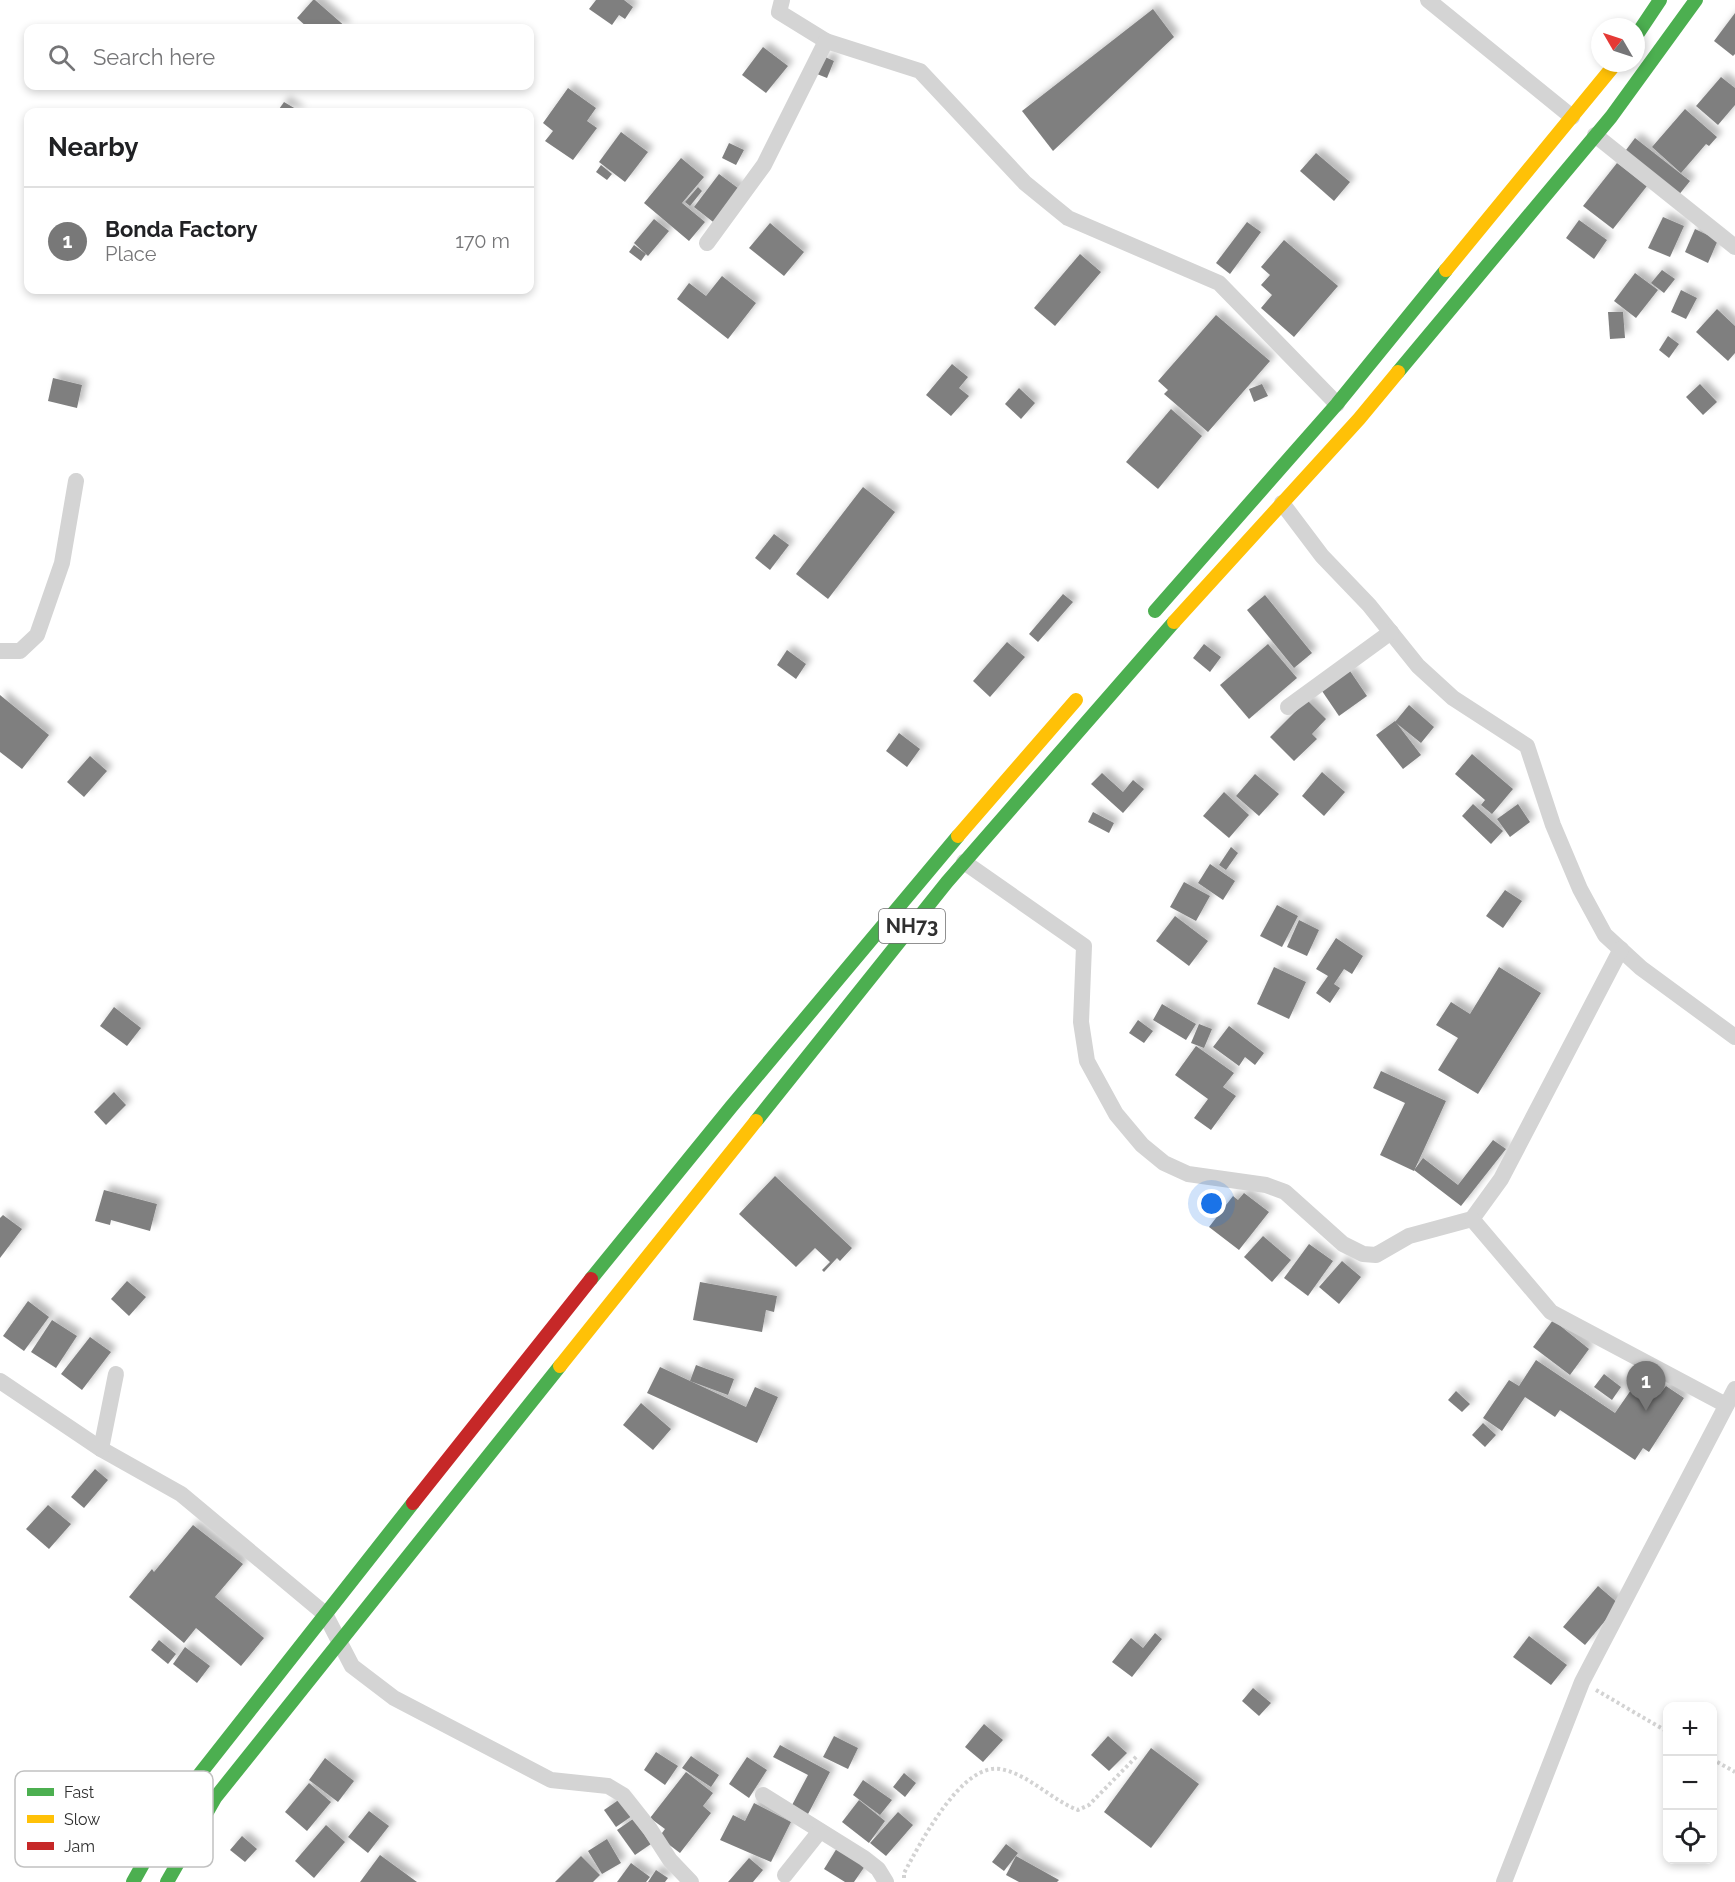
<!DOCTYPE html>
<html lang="en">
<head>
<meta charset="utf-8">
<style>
	:root { --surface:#fff; --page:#f2f2f2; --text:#202124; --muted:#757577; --line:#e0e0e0; --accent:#787878 }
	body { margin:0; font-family:Raleway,sans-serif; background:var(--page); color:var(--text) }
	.controls { position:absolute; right:18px; bottom:18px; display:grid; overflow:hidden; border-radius:12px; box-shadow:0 3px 9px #0003 }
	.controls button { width:54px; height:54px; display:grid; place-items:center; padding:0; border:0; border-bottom:2px solid var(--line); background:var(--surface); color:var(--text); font:30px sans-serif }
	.compass { position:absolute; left:1591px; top:18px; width:54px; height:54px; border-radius:50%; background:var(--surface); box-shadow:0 3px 9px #0003; rotate:309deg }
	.you { position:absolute; left:1212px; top:1204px; width:21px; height:21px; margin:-15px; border:4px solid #fff; border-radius:50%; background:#1a73e8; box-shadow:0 0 0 9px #1a73e833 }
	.badge { display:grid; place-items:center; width:39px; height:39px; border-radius:50%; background:var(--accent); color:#fff; font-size:20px; font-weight:700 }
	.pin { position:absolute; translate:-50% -50px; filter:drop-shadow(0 2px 3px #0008) }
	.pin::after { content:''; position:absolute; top:32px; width:21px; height:18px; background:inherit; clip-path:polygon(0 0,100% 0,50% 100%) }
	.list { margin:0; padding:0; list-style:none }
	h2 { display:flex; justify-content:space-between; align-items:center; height:78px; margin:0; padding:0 24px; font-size:26px }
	h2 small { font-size:20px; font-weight:400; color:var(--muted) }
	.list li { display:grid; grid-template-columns:39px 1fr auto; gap:18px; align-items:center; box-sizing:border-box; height:108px; padding:0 24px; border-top:2px solid var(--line) }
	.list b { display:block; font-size:22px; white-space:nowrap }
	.list p { margin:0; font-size:20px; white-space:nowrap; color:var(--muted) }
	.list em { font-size:20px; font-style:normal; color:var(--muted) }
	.icon { flex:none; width:33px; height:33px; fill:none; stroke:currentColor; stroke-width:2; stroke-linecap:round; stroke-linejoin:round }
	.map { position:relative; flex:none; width:1735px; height:1882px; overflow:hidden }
	.search { position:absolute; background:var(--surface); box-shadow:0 3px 9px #0003; left:24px; top:24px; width:510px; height:66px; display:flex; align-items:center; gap:15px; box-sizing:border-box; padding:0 21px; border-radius:12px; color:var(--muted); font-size:22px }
	.panel { position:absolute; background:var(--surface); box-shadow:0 3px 9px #0003; left:24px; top:108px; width:510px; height:186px; border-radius:12px }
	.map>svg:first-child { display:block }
</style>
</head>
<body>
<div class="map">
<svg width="1735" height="1882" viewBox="0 0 1735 1882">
	<defs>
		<filter id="shadow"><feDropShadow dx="5.5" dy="-5.5" stdDeviation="3" flood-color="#0004"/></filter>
	</defs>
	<rect width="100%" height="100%" fill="#fff"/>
	<!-- building -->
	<g fill="#7f7f7f" filter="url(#shadow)">
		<polygon points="313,0 315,0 347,28 308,28 297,18"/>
		<polygon points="596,0 624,0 633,7 625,19 619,15 612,25 589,9"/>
		<polygon points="1153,9 1174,37 1053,151 1022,111"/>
		<polygon points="1735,13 1735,54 1733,56 1714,41"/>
		<polygon points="763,47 788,66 766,93 742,75"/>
		<polygon points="825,57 834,61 827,78 817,74"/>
		<polygon points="1721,77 1735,88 1735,105 1718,125 1696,106"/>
		<polygon points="568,88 596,108 587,121 597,128 573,160 545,141 553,131 543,123"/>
		<polygon points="284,102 301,112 277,112"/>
		<polygon points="1685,109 1717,137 1709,146 1706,144 1681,173 1652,147"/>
		<polygon points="621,132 648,152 625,182 599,162"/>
		<polygon points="1635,138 1690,181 1678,196 1623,154"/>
		<polygon points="729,143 744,150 736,165 722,158"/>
		<polygon points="1316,153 1350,182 1334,201 1300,171"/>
		<polygon points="681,158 704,177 682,203 705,222 689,241 644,203"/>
		<polygon points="1617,163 1647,186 1613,229 1583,206"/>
		<polygon points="601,165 612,174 607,180 596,172"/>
		<polygon points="719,174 742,191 717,225 694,207"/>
		<polygon points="698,187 702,191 690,206 685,202"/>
		<polygon points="1663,217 1684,226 1670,257 1648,248"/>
		<polygon points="654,219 669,231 648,256 634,243"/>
		<polygon points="1579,220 1607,240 1594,259 1566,238"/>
		<polygon points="1247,222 1261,232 1230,274 1216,263"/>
		<polygon points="770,223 804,252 784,276 749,248"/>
		<polygon points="1695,229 1718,240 1708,263 1685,252"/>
		<polygon points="1284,240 1338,286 1294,337 1261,308 1272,295 1261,285 1270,275 1261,267"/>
		<polygon points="634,245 646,254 641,261 629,252"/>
		<polygon points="1080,254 1101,272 1055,326 1034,308"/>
		<polygon points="1662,270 1675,279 1664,293 1651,283"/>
		<polygon points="1635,273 1658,290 1636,318 1614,301"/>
		<polygon points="722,276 756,303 728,339 677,299 689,283 706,296"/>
		<polygon points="1681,290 1697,298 1686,319 1671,312"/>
		<polygon points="1717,309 1735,326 1735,353 1728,361 1696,332"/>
		<polygon points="1608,312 1623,312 1625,338 1610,339"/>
		<polygon points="1216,315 1270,361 1208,432 1164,394 1168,390 1158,381"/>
		<polygon points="1668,336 1679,344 1669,358 1659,350"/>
		<polygon points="952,364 968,377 959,388 969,396 951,416 926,395"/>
		<polygon points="53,378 82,385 77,408 48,401"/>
		<polygon points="1262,384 1268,396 1254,402 1249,389"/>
		<polygon points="1700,384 1717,402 1703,415 1686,397"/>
		<polygon points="1019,388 1035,403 1021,419 1005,404"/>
		<polygon points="1171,409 1202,436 1158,489 1126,462"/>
		<polygon points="863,487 895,512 828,599 796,574"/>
		<polygon points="774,534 789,545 770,570 755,558"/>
		<polygon points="1063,594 1073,602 1038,642 1029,634"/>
		<polygon points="1265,595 1312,653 1294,668 1247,610"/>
		<polygon points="1007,642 1025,657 990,697 973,681"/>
		<polygon points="1204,644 1221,657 1210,672 1193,658"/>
		<polygon points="1268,644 1297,678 1249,719 1220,685"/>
		<polygon points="787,650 806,664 796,679 777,665"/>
		<polygon points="1350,671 1367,696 1339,716 1322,691"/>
		<polygon points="0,695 49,735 22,769 0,752"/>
		<polygon points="1307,700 1326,719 1312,734 1317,739 1294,761 1270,737"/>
		<polygon points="1409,705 1434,727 1421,743 1395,722"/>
		<polygon points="1395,721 1421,755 1403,769 1376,735"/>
		<polygon points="899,733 920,749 907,767 886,751"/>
		<polygon points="1472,754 1513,789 1492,814 1481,805 1485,800 1455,774"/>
		<polygon points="90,756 107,771 84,797 67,782"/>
		<polygon points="1322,772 1345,792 1324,816 1302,796"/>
		<polygon points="1102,773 1123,792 1133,780 1144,789 1123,813 1091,784"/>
		<polygon points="1255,774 1279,794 1259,816 1236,796"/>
		<polygon points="1224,792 1249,815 1229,838 1203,816"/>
		<polygon points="1473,804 1503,831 1491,844 1462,816"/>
		<polygon points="1518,804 1530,822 1510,837 1497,819"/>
		<polygon points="1093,812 1114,823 1109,833 1088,822"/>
		<polygon points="1231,847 1238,853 1226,870 1219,865"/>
		<polygon points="1210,864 1235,881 1223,900 1198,883"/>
		<polygon points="1184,882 1210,896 1196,921 1170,907"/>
		<polygon points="1505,890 1522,901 1503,928 1486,916"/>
		<polygon points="1277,905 1298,916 1282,947 1260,936"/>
		<polygon points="1175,916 1208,941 1189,966 1156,941"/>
		<polygon points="1299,920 1319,930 1307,956 1287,947"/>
		<polygon points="1336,938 1363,956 1352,974 1344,969 1334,984 1340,988 1330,1003 1316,993 1328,976 1316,969"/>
		<polygon points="1274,967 1306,982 1289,1019 1257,1004"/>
		<polygon points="1499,967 1541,993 1478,1094 1438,1070 1458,1038 1436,1025 1451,1002 1470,1014"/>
		<polygon points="1162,1004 1196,1024 1186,1040 1153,1020"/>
		<polygon points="114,1007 141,1028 127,1046 100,1026"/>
		<polygon points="1138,1020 1153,1031 1144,1043 1129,1033"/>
		<polygon points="1199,1024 1212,1029 1204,1048 1191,1043"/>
		<polygon points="1229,1026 1264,1053 1255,1065 1245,1057 1239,1066 1213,1047"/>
		<polygon points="1196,1046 1234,1073 1223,1087 1236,1096 1211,1130 1194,1118 1208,1099 1175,1075"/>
		<polygon points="1381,1071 1446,1101 1414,1171 1380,1155 1405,1103 1373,1088"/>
		<polygon points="114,1092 126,1105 106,1125 94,1112"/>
		<polygon points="1493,1140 1506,1149 1461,1206 1414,1170 1423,1158 1458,1185"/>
		<polygon points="775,1176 852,1248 840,1261 837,1258 824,1272 822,1270 830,1262 815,1248 796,1267 739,1214"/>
		<polygon points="104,1190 157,1204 150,1231 111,1220 110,1225 95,1221"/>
		<polygon points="1244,1193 1269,1212 1239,1250 1209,1227 1233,1196 1238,1200"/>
		<polygon points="3,1215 22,1229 0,1258 0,1218"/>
		<polygon points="1263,1236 1291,1260 1272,1282 1244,1257"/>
		<polygon points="1309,1244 1333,1261 1308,1296 1284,1278"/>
		<polygon points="1342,1261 1361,1277 1339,1304 1319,1287"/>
		<polygon points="127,1281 146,1297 129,1316 111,1299"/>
		<polygon points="700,1282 777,1296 774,1312 766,1310 762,1332 693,1320"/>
		<polygon points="28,1301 49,1317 24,1351 3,1336"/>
		<polygon points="52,1320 77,1336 56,1368 31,1352"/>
		<polygon points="1553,1320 1589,1349 1570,1375 1533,1347"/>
		<polygon points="90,1337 111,1352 82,1390 61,1374"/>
		<polygon points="1536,1360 1615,1413 1631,1390 1639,1395 1646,1384 1660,1394 1666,1386 1684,1398 1649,1452 1643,1448 1635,1460 1560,1410 1555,1417 1525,1397 1502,1431 1483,1418 1509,1380 1519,1386"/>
		<polygon points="696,1365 734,1379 728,1395 690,1381"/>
		<polygon points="660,1367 746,1407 755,1387 778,1397 757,1443 647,1393"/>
		<polygon points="1604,1374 1621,1387 1612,1400 1594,1387"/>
		<polygon points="1456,1391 1470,1404 1462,1412 1448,1400"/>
		<polygon points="641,1403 671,1429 653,1450 623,1425"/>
		<polygon points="1483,1423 1496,1435 1485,1447 1472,1435"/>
		<polygon points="95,1469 108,1480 84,1508 71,1497"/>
		<polygon points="48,1505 71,1524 49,1549 26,1529"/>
		<polygon points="193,1525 243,1564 215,1597 264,1638 241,1666 196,1628 184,1643 129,1597 152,1569 154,1572"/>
		<polygon points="1598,1586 1619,1604 1585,1645 1563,1627"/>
		<polygon points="1155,1633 1162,1639 1132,1677 1112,1662 1131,1638 1143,1648"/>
		<polygon points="1529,1636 1567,1665 1551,1685 1513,1657"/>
		<polygon points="159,1640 176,1654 168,1664 151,1650"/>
		<polygon points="185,1647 210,1666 197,1683 173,1664"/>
		<polygon points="1253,1688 1271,1703 1259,1716 1242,1701"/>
		<polygon points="984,1724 1003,1740 983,1762 965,1747"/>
		<polygon points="834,1736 858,1748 848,1769 823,1757"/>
		<polygon points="1108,1736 1127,1753 1109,1771 1091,1755"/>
		<polygon points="780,1745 830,1772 807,1816 791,1807 808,1775 773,1757"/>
		<polygon points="1151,1748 1199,1784 1151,1848 1104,1812"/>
		<polygon points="656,1752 678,1766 665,1785 644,1770"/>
		<polygon points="691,1756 719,1775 711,1787 682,1768"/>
		<polygon points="747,1757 767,1770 749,1798 729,1784"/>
		<polygon points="325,1758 354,1781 338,1802 309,1780"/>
		<polygon points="686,1772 713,1793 703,1806 711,1813 680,1853 659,1837 665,1829 650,1818"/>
		<polygon points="904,1773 916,1783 905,1797 893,1787"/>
		<polygon points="863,1780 892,1800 880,1815 853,1795"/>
		<polygon points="309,1783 331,1802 307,1831 285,1812"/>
		<polygon points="620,1799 632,1816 616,1827 604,1810"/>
		<polygon points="859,1800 885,1821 869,1843 842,1822"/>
		<polygon points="754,1803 791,1822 771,1862 720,1840 733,1815 745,1821"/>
		<polygon points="369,1811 389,1826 368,1853 348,1837"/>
		<polygon points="898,1812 913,1825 886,1856 870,1843"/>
		<polygon points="633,1819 651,1844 635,1855 617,1830"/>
		<polygon points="326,1825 345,1842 314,1878 295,1861"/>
		<polygon points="242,1836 257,1849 245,1862 230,1850"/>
		<polygon points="607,1839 621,1863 602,1874 588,1851"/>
		<polygon points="1006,1844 1018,1853 1004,1871 992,1862"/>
		<polygon points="837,1848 865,1866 854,1882 845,1882 824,1869"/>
		<polygon points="380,1855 417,1882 360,1882"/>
		<polygon points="581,1856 600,1875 593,1882 555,1882"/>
		<polygon points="1016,1856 1059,1880 1057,1882 1019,1882 1006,1875"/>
		<polygon points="749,1858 763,1870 753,1882 728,1882"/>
		<polygon points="631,1863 650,1877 646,1882 617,1882"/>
		<polygon points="656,1870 668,1878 665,1882 648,1882"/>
	</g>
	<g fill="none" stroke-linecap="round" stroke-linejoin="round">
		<!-- path -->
		<g stroke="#d3d3d3" stroke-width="4" stroke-dasharray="3 3" stroke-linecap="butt">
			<polyline points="1596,1690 1668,1732"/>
			<polyline points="1712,1759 1735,1772"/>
			<path d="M 904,1878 L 904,1873 C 920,1844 961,1763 1000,1769 C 1029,1774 1051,1800 1078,1810 L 1089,1805 L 1137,1756"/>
		</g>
		<!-- street -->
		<g stroke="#d4d4d4" stroke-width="16">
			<polyline points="782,0 779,12 826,41 920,71 1025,183 1068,218 1219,283 1337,404"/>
			<polyline points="1428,0 1572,117"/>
			<polyline points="1595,135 1735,247"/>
			<polyline points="707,243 764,165 826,41"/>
			<polyline points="1282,503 1322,556 1369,605 1418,666 1453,698 1527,746 1553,825 1580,889 1605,935 1641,968 1735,1037"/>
			<polyline points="0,651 20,651 37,635 62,563 76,481"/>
			<polyline points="1288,707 1391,632"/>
			<polyline points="964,862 1084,946 1081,1022 1087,1061 1116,1114 1142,1145 1164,1163 1188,1174 1266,1185 1285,1192 1343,1244 1363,1254 1376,1255 1409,1236 1472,1219 1501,1179 1621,949"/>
			<polyline points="1472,1219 1551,1312 1726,1405"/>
			<polyline points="0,1381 101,1449 181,1494 325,1614 352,1666 394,1698 551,1780 608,1786 623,1795 650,1829 670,1860 691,1882"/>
			<polyline points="101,1449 116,1374"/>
			<polyline points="763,1795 864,1858 878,1869 886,1882"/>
			<polyline points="785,1875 820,1831"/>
			<polyline points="1504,1882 1582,1682 1735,1389"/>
		</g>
		<!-- fast -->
		<g stroke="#4caf50" stroke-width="14">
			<polyline points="1636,36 1660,0"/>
			<polyline points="1398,372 1611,117 1696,0"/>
			<polyline points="1155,611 1337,404 1446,270"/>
			<polyline points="756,1121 947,882 1174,622"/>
			<polyline points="591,1279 731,1107 958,836"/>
			<polyline points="133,1882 177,1803 413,1503"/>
			<polyline points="167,1882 215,1798 560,1366"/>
		</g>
		<!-- slow -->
		<g stroke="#ffc107" stroke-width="14">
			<polyline points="1446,270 1616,63"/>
			<polyline points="1174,622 1359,419 1398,372"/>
			<polyline points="958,836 1076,700"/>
			<polyline points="560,1366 756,1121"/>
		</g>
		<!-- jam -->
		<polyline stroke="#c62828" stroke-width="14" points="413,1503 591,1279"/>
	</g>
	<g text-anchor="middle" stroke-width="6" stroke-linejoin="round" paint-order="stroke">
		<!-- shield labels -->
		<rect fill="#fff" stroke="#6e6e6e" stroke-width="1.5" x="879" y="909" width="66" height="34" rx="4.5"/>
		<g font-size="20" font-weight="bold" fill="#303030">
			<text x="912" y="933">NH73</text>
		</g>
	</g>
	<!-- legend -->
	<rect x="15" y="1771" width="198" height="96" rx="9" fill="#fff" stroke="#c1c1c1" stroke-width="1.5"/>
	<rect x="27" y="1788" width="27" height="8" fill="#4caf50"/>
	<rect x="27" y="1815" width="27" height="8" fill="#ffc107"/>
	<rect x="27" y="1842" width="27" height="8" fill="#c62828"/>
	<g font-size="16" fill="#303030">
		<text x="64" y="1798">Fast</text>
		<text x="64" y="1825">Slow</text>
		<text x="64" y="1852">Jam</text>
	</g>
</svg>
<div class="controls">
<button>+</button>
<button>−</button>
<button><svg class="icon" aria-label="locate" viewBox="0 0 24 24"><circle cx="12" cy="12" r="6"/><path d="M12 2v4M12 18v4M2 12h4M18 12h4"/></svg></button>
</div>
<svg class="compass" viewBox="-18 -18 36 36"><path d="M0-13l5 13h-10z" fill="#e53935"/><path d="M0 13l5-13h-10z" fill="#757577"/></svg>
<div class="you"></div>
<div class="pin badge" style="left:1646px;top:1411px">1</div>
<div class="search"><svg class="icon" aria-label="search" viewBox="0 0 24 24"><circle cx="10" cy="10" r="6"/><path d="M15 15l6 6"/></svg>Search here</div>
<section class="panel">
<h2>Nearby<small></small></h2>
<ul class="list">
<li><span class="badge">1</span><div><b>Bonda Factory</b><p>Place</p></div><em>170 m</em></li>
</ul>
</section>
</div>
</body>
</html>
